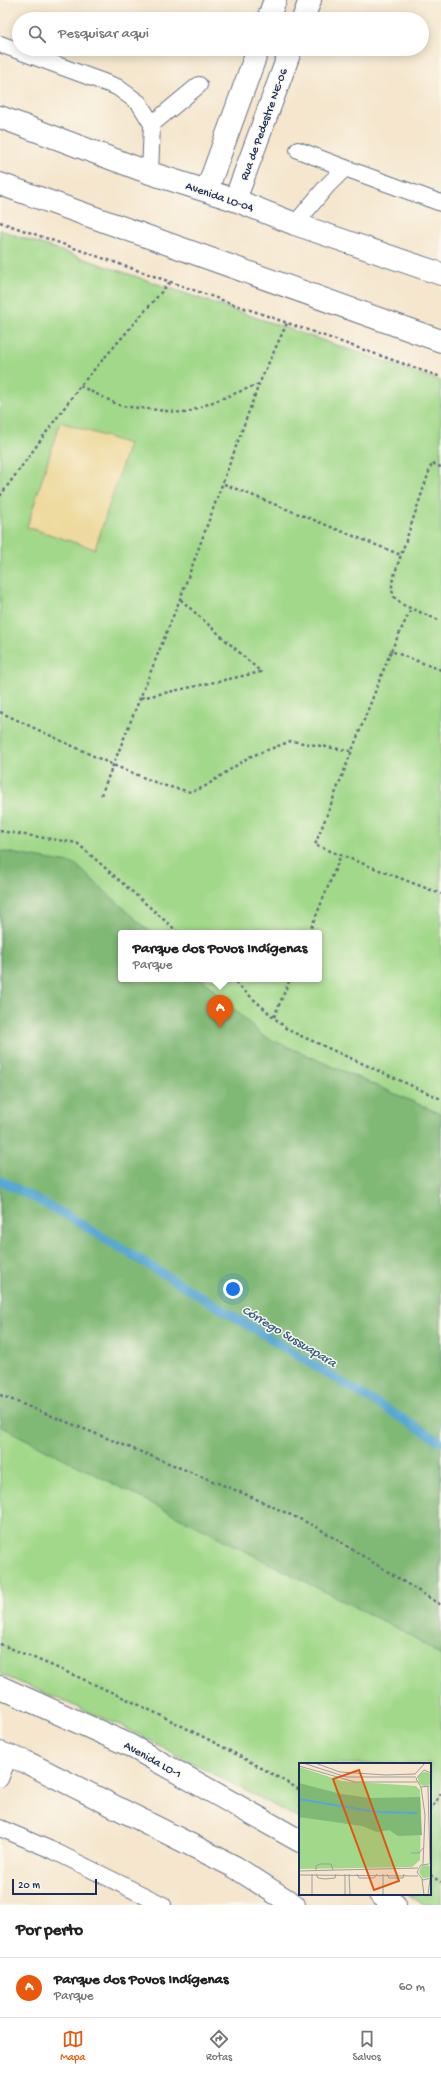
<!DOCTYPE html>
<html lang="pt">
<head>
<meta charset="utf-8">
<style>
	:root { --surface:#fff; --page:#f6f6f6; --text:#222; --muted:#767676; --line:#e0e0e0; --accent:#ea580c }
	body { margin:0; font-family:"Gochi Hand",sans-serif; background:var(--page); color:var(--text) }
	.scale { position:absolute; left:12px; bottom:10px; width:85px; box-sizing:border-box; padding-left:4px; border:2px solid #1b2f5e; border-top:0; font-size:11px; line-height:14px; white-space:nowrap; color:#1b2f5e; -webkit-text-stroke:3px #fbf7ec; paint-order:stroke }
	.you { position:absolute; left:233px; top:1289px; width:14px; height:14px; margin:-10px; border:3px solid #fff; border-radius:50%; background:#1a73e8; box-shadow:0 0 0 6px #1a73e833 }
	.badge { display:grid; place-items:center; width:26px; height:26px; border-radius:50%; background:var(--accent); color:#fff; font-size:13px; font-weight:700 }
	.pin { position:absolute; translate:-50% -33px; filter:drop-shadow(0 1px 2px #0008) }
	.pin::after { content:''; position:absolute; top:21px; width:14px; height:12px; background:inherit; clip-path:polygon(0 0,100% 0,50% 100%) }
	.popup { position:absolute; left:118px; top:930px; width:204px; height:52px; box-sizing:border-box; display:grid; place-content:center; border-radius:4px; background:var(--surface); filter:drop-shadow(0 1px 3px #0005); font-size:13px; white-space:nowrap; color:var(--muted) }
	.popup b { font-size:15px; color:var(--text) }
	.popup::after { content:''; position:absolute; left:50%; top:100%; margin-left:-8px; border:8px solid transparent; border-top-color:var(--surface) }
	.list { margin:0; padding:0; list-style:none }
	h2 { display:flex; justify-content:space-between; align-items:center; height:52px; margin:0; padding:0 16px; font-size:17px }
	h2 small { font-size:13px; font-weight:400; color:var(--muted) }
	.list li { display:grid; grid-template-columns:26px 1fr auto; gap:12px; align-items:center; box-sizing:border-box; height:60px; padding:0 16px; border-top:1px solid var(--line) }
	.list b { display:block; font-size:15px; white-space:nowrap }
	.list p { margin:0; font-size:13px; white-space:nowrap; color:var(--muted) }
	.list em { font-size:13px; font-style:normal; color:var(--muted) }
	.icon { flex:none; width:22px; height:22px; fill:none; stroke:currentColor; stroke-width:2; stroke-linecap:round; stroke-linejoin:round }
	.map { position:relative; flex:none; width:441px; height:1905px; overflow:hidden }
	.search { position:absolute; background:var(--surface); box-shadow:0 2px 10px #0003; left:12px; right:12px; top:12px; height:44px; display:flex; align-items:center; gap:10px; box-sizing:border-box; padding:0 14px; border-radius:22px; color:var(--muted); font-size:15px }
	.sheet { height:112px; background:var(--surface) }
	nav { display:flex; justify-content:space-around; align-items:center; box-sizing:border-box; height:56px; border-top:1px solid var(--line); background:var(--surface); font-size:11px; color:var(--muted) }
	nav a { display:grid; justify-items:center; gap:2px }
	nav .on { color:var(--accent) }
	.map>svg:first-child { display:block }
</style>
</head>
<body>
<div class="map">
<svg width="441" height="1905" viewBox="0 0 441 1905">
	<rect width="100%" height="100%" fill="#fbf7ec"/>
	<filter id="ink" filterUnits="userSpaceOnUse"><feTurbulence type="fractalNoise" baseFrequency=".025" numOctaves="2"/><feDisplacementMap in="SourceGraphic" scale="8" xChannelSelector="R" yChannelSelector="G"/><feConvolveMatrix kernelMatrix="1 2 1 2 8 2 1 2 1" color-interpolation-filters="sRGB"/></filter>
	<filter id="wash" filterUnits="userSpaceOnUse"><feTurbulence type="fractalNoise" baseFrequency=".012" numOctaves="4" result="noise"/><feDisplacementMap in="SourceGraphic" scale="16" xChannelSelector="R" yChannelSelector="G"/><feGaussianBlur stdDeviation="0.9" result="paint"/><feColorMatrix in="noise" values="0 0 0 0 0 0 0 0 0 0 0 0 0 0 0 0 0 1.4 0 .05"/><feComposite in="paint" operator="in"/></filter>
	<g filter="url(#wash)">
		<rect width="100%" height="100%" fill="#f5e6cd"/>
		<!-- green -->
		<path fill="#a1d889" stroke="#5e8474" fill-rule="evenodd" d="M 0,230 L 441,381 L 441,1905 L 423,1905 L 408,1894 L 430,1894 L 430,1764 L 300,1764 L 300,1819 L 124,1727 L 0,1674 ZM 121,933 L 319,933 L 319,979 L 121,979 Z"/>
		<!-- forest -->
		<polygon fill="#80b875" stroke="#4e746a" points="0,851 75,864 151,933 121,933 121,979 202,979 263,1036 441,1114 441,1656 412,1636 0,1426"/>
		<!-- sand -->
		<polygon fill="#eeda9e" stroke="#84847e" points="60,422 129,444 95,549 27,527"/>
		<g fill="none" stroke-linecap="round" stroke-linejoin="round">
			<!-- stream -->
			<polyline stroke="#58a8d2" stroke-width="9" points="0,1180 66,1215 441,1442"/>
		</g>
	</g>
	<g filter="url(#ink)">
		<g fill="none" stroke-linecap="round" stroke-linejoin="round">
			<defs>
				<g id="lane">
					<polyline points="0,44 117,87 139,103 152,124 150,173"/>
					<polyline points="152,124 199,85"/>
					<polyline points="298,150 345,168"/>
					<polyline points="295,224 327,186 345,168 441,203"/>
					<polyline points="0,1779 9,1756"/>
					<polyline points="0,1828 54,1851 163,1905"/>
				</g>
				<g id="street">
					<polyline points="268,19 275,0"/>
					<polyline points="303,19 310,0"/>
					<polyline points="207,190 258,49"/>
					<polyline points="235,200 291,49"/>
				</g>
				<g id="secondary">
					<polyline points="0,117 150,173 235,200 295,224 441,274"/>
					<polyline points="0,184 441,341"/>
					<polyline points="0,1687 129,1745 300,1841"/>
					<polyline points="0,1753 26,1762 235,1867 294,1905"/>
					<polyline points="380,1894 395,1905"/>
				</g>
			</defs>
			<!-- lane casing -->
			<use href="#lane" stroke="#676f85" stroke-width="18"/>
			<!-- street casing -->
			<use href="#street" stroke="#676f85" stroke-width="24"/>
			<!-- secondary casing -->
			<use href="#secondary" stroke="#676f85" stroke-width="24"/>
			<!-- path -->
			<g stroke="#676f85" stroke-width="2.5" stroke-dasharray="3 3" stroke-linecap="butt">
				<polyline points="0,222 441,377"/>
				<polyline points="80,386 121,406 185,413 259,384"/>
				<polyline points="441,467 432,463 401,555 392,582 392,590 394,597 403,605 441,621"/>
				<polyline points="224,484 401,555"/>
				<polyline points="0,496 80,386 170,282"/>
				<polyline points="391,651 411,609"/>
				<polyline points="441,670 391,651 315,845 441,894"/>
				<polyline points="141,698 261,672 180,599"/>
				<polyline points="0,712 113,765 162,785 191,792 204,787 249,757 291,741 351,751"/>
				<polyline points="101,795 180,599 259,384 287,323"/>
				<polyline points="0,831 77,843 179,933"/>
				<polyline points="309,933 341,855"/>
				<polyline points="231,979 288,1030 441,1099"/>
				<polyline points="274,1017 290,979"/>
				<polyline points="0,1395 245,1494 315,1526 441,1605"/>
				<path d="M 0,1644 C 104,1686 204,1734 300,1790"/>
				<polyline points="430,1811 441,1793"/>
				<polyline points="430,1875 441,1882"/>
			</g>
			<!-- lane -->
			<use href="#lane" stroke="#fff" stroke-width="16"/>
			<!-- street -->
			<use href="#street" stroke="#fff" stroke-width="22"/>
			<!-- secondary -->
			<use href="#secondary" stroke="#fff" stroke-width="22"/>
		</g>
	</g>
	<g text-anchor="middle" stroke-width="3" stroke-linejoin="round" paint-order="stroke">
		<!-- street labels -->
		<g font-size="12" fill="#1b2f5e" stroke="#fbf7ec">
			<text transform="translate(263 124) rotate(-70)" y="4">Rua de Pedestre NE-06</text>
			<text transform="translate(220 196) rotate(19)" y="4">Avenida LO-04</text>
			<text transform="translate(153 1759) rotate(29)" y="4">Avenida LO-1</text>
		</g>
		<!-- water labels -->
		<g font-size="13" font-style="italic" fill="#305987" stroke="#fbf7ec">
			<text transform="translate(290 1335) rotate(31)" y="5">Córrego Sussuapara</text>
		</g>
	</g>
	<!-- overview -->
	<g transform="translate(299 1763)">
		<rect width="132" height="132" fill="#f5e6cd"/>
		<path d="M 0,4 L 43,18 L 117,23 L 121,27 L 122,48 L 121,97 L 113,104 L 0,106 ZM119 16a7 7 0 1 1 14 0a7 7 0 1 1-14 0ZM 123,102 L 132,103 L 132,114 L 124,115 L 120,109 Z" fill="#a1d889"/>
		<path d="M 0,20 L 42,31 L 72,35 L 121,34 L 123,72 L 99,73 L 90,67 L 78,69 L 63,63 L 0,54 Z" fill="#80b875"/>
		<path fill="none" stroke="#58a8d2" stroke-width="2" d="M 0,36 L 77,49 L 118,50"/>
		<path fill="none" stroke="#9e9da1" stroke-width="1" d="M 4,0 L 47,14 L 117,14M 16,0 L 41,9 L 87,12 L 116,11 L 126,0M 0,3 L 56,19 L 118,19M 132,10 L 125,7 L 117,16 L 122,24 L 132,23M 122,24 L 126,52 L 124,101M 129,24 L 131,101M 112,90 L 120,90 L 125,84M 130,101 L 122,102 L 118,109 L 124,117 L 132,115M 17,107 L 17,103 L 21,101 L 32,101 L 34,107M 0,108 L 119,105M 13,111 L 13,132M 17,111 L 19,115 L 26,116 L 36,115 L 37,111M 46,111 L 46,132M 50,111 L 51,132M 58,111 L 60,115 L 75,115 L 78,111M 84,111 L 84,132M 88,111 L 90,115 L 104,115 L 105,111M 0,112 L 119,113M 123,116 L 125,132M 129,132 L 131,116"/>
		<path fill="#de5710" fill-opacity="0.15" stroke="#de5710" stroke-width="2" d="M 60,7 L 100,118 L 75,127 L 34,16 Z"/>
		<rect width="132" height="132" fill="none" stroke="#1b2f5e" stroke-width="2"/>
	</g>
</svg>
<div class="scale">20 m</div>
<div class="you"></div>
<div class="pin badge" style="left:220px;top:1028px">A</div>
<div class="popup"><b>Parque dos Povos Indígenas</b>Parque</div>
<div class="search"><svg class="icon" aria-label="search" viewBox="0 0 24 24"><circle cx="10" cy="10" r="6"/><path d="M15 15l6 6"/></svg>Pesquisar aqui</div>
</div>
<section class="sheet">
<h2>Por perto<small></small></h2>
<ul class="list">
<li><span class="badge">A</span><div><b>Parque dos Povos Indígenas</b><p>Parque</p></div><em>60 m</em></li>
</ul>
</section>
<nav>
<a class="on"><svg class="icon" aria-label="map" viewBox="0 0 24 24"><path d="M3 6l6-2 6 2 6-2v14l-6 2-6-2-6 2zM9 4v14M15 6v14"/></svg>Mapa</a>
<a><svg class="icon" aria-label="directions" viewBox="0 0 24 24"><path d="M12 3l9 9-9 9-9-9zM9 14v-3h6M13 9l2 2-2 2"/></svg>Rotas</a>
<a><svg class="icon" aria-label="saved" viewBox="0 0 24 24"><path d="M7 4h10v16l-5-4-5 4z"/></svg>Salvos</a>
</nav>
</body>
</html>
